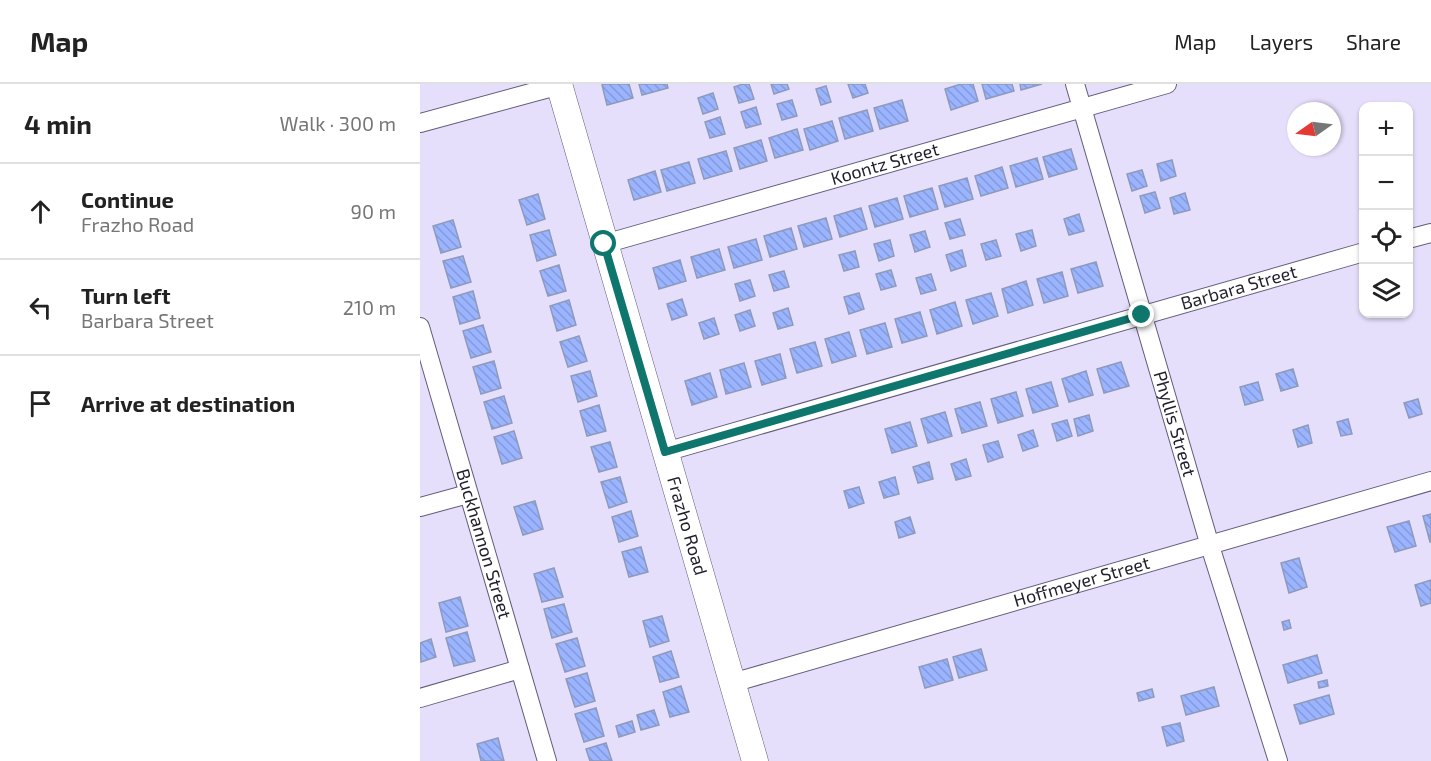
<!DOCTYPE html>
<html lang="en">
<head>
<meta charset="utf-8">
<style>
	:root { --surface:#fff; --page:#f2f2f2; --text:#222; --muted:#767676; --line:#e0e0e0 }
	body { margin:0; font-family:"Exo 2",sans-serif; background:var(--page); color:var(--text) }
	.controls { position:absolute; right:18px; top:18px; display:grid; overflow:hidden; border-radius:12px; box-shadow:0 2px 4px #0004 }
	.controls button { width:54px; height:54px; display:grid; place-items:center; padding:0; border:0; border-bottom:2px solid var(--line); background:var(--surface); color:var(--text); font:30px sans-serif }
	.compass { position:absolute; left:867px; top:18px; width:54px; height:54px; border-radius:50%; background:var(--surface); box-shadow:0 2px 4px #0004; rotate:256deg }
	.stop { position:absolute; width:18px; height:18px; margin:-14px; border:4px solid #0f766e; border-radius:50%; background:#fff }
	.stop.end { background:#0f766e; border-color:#fff; box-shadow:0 2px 6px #0008 }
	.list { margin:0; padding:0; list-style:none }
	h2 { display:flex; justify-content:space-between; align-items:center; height:78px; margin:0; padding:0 24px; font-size:26px }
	h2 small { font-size:20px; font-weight:400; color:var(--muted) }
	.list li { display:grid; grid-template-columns:39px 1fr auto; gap:18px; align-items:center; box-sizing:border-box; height:96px; padding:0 24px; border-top:2px solid var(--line) }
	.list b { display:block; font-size:22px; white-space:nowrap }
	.list p { margin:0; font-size:20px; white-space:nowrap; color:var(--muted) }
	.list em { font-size:20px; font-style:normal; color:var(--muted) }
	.icon { flex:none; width:33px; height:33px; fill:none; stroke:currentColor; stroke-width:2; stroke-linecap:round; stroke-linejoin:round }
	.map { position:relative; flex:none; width:1011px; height:677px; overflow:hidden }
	header { display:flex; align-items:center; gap:36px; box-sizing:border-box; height:84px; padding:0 30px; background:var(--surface); border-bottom:2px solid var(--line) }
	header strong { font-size:28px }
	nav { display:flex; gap:33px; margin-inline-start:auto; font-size:21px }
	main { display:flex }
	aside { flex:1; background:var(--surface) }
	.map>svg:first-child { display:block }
</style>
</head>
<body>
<header>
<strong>Map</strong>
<nav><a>Map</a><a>Layers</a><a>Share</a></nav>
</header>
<main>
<aside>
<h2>4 min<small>Walk · 300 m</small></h2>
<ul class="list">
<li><svg class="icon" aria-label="ahead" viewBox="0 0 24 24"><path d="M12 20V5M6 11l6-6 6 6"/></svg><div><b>Continue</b><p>Frazho Road</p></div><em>90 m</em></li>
<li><svg class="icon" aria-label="left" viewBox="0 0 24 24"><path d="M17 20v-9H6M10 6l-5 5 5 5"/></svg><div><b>Turn left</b><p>Barbara Street</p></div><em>210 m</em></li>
<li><svg class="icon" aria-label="arrive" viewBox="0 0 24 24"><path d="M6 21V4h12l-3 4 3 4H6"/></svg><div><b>Arrive at destination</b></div></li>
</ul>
</aside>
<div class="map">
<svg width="1011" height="677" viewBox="0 0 1011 677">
	<defs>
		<pattern id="building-back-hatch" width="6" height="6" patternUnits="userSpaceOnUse" patternTransform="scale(1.5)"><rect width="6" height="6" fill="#9bb4ff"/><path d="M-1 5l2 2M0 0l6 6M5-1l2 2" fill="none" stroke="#859adb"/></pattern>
	</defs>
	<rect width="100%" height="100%" fill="#e6dffc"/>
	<!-- building -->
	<g fill="url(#building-back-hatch)" stroke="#8e9aba" stroke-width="1.5">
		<polygon points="185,0 209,0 213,14 187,21 182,1"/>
		<polygon points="219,0 247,0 248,4 222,11"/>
		<polygon points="323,0 329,0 334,15 319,19 314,3"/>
		<polygon points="351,0 367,0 369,5 354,10"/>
		<polygon points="428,0 445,0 448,9 433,14"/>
		<polygon points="541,0 553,0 558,17 531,26 525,5"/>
		<polygon points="562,0 592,0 594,7 566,15"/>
		<polygon points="600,0 622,0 601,6"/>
		<polygon points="406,2 411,18 401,21 396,5"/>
		<polygon points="293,9 298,25 283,30 278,14"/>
		<polygon points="372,16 377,32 362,36 357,20"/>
		<polygon points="482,16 488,37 460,45 454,24"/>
		<polygon points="336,23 341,40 326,44 321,28"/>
		<polygon points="447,26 453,47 425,55 419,34"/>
		<polygon points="300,33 305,50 290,54 285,38"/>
		<polygon points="412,37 418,57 390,66 384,45"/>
		<polygon points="377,45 383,66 355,74 349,54"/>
		<polygon points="341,56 347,77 320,85 314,64"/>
		<polygon points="651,65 657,85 629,93 623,73"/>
		<polygon points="306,67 312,87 284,95 278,75"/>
		<polygon points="617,74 623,95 596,103 590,82"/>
		<polygon points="752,76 756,92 741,97 737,80"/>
		<polygon points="269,78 275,99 247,107 241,86"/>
		<polygon points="582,83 588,104 561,112 555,92"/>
		<polygon points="722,86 727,102 712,107 707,90"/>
		<polygon points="235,87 241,108 214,116 208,96"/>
		<polygon points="547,94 553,115 525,123 519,102"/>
		<polygon points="512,104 518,125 490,133 484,112"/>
		<polygon points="735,108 740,124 725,129 720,112"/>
		<polygon points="765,109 770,126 754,130 750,114"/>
		<polygon points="118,110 125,135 107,141 99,116"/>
		<polygon points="477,114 483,135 455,143 449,122"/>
		<polygon points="441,124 447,145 420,153 414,132"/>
		<polygon points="659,130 664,147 649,151 644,135"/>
		<polygon points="406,134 412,155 384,163 378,142"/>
		<polygon points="540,135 545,151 530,155 525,139"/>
		<polygon points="33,136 41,163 21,169 13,142"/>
		<polygon points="371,144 377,165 350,173 344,152"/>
		<polygon points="129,146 136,171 117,177 110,151"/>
		<polygon points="612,146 616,162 601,167 596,150"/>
		<polygon points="505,147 510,163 495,168 490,151"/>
		<polygon points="336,155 342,176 314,184 308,163"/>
		<polygon points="470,156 474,172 459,177 454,160"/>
		<polygon points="576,156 581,172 566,176 561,160"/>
		<polygon points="299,165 305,186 277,194 271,173"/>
		<polygon points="542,166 546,182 531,187 526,171"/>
		<polygon points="435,167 439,183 424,187 419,171"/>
		<polygon points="43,172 51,198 31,204 23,177"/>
		<polygon points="260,176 266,197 239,205 233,184"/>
		<polygon points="676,178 683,202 658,209 651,185"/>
		<polygon points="139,181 146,207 128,212 120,187"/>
		<polygon points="471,186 476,202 461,206 456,190"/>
		<polygon points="364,187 369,203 354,207 349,191"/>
		<polygon points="642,188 648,212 624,219 617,195"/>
		<polygon points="511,190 516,206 501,210 496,194"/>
		<polygon points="330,196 335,212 320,217 315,200"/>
		<polygon points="606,197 613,221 588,229 582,205"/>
		<polygon points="53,207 60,234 40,240 33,213"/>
		<polygon points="439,209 444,225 429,230 424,213"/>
		<polygon points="571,209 578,232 553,240 546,216"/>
		<polygon points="262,215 267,231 252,236 247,220"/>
		<polygon points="149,216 156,241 137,247 130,222"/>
		<polygon points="535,218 542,242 517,250 510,226"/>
		<polygon points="368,224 373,241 358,245 353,229"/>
		<polygon points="330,226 335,242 320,247 315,231"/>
		<polygon points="500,228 507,252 482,259 475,235"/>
		<polygon points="294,234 299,250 284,255 279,239"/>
		<polygon points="465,239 472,263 447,270 440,246"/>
		<polygon points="63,241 71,268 51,274 43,247"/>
		<polygon points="429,248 436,272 412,279 405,255"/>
		<polygon points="159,252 167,277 148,283 140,258"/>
		<polygon points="395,258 402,282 377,289 370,265"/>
		<polygon points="360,270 366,294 342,301 335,277"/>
		<polygon points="74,277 81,304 61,310 53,283"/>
		<polygon points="701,278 709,302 684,309 677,285"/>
		<polygon points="324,279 331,303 306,310 300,286"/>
		<polygon points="873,285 878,302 861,307 856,290"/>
		<polygon points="170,287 177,312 158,318 151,292"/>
		<polygon points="666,287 673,311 649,318 642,295"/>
		<polygon points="290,289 297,313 272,321 265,297"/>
		<polygon points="631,298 638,322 613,329 606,305"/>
		<polygon points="838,298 843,316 825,321 820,303"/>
		<polygon points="596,308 603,332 578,339 571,315"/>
		<polygon points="84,312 92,339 72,345 64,318"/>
		<polygon points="998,315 1002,330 989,334 984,319"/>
		<polygon points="560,318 567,342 542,349 535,325"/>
		<polygon points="179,321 186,347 167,352 160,327"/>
		<polygon points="525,328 532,352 508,359 501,335"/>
		<polygon points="669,331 673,347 658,352 654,335"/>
		<polygon points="928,335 932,350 921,352 917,338"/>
		<polygon points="647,336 652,352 637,357 632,340"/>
		<polygon points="490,338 497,362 472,369 465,345"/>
		<polygon points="888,341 892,359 878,363 873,346"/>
		<polygon points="613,346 618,362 603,367 598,351"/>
		<polygon points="94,347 102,374 82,380 74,353"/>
		<polygon points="578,357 583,373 568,378 563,361"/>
		<polygon points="190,358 197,383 179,388 171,363"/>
		<polygon points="546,375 551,392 536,396 531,380"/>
		<polygon points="509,378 513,395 498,399 493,383"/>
		<polygon points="200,393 207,418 189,424 181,398"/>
		<polygon points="475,393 479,410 464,414 459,398"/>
		<polygon points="439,403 444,419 429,424 424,407"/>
		<polygon points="115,417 123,445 103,451 94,423"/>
		<polygon points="211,427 218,452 199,458 192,433"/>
		<polygon points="1011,430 1011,458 1010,458 1003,432"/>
		<polygon points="490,433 495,449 479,454 475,438"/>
		<polygon points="989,437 996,462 975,468 967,443"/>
		<polygon points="221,463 228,488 209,493 202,468"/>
		<polygon points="879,474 887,503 869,509 861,479"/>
		<polygon points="134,484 143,513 122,518 114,490"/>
		<polygon points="1011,496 1011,519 1001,522 995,501"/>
		<polygon points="40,513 48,542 26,548 19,519"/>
		<polygon points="144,520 152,548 132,554 124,525"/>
		<polygon points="242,532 249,557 230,563 223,537"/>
		<polygon points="869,536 871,544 864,546 862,538"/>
		<polygon points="47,548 55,577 34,582 26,554"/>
		<polygon points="157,554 165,582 145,588 136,560"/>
		<polygon points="11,555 16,573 1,578 0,559"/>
		<polygon points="561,565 567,586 539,594 533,573"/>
		<polygon points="251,567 259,593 240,598 233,573"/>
		<polygon points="897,571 902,589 868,599 863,581"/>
		<polygon points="527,575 533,596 505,604 499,583"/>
		<polygon points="167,589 175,617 155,623 146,595"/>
		<polygon points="907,596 908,602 899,604 898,598"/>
		<polygon points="261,602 269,628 250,633 243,608"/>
		<polygon points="794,603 799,622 766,631 761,612"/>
		<polygon points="732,605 734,613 719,617 717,609"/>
		<polygon points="909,611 914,630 880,640 874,621"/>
		<polygon points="176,624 184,652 164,658 155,630"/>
		<polygon points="234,626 239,641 221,646 217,631"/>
		<polygon points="212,637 215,648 199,653 196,642"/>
		<polygon points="760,639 764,657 747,662 742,643"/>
		<polygon points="78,654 84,677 61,677 57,660"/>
		<polygon points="186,659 192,677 170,677 166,665"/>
	</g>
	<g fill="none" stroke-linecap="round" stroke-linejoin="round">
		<defs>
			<g id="street">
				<path id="s1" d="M 655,0 L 790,462 L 858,677"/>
				<polyline points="0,39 140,1"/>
				<polyline points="988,155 1011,149"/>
				<path id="s2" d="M 184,160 L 747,0"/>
				<path id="s3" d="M 0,243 L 127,677"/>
				<path id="s4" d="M 245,368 L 944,168"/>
				<polyline points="0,423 48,410"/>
				<path id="s5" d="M 312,599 L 1011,397"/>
				<polyline points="0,614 100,585"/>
			</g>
			<g id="secondary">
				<path id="s6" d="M 139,0 L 335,677"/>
			</g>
		</defs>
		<!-- street casing -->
		<use href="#street" stroke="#635b7a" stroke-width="20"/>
		<!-- secondary casing -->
		<use href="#secondary" stroke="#635b7a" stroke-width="27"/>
		<!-- street -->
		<use href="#street" stroke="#fff" stroke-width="18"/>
		<!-- secondary -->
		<use href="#secondary" stroke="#fff" stroke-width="26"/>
	</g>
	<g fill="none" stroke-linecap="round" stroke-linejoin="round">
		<!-- route -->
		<polyline stroke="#0f766e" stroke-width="8" points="184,160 245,368 722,231"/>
	</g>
	<g text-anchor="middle" stroke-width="5" stroke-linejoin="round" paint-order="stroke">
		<!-- street labels -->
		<g font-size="18" fill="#211e2b" stroke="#e6dffc">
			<text dy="6" stroke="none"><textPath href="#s2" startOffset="292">Koontz Street</textPath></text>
			<text dy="6" stroke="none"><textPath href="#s4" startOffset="597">Barbara Street</textPath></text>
			<text dy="6" stroke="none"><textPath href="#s1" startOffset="354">Phyllis Street</textPath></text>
			<text dy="6" stroke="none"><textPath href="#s6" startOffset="460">Frazho Road</textPath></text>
			<text dy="6" stroke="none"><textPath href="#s3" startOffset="226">Buckhannon Street</textPath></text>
			<text dy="6" stroke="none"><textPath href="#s5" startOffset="364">Hoffmeyer Street</textPath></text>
		</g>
	</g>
</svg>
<div class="controls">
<button>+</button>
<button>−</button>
<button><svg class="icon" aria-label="locate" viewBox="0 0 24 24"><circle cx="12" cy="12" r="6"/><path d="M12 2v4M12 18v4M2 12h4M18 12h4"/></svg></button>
<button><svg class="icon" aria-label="layers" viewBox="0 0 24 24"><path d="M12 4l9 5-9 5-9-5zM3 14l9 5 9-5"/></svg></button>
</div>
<svg class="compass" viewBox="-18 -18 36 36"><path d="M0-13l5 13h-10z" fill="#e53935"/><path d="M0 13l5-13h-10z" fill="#767676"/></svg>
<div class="stop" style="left:184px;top:160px"></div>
<div class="stop end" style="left:722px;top:231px"></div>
</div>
</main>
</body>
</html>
